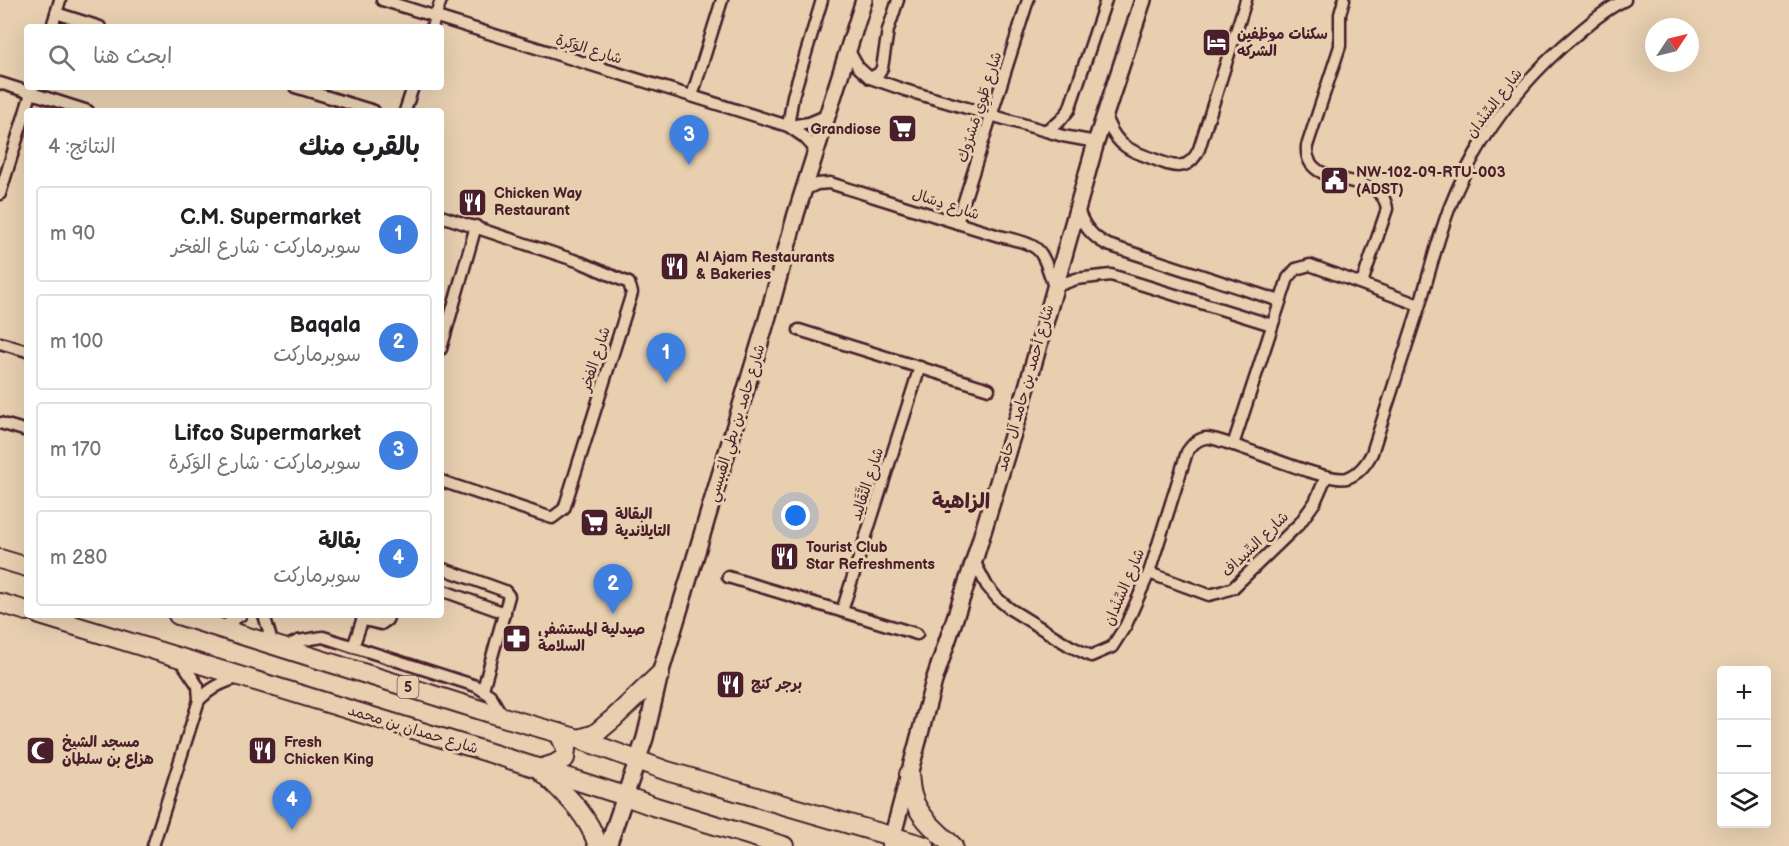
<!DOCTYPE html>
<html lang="ar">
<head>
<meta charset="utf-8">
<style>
	:root { --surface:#fff; --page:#f6f6f6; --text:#202124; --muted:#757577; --line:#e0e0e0; --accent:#4a1f2b }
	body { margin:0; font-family:"Balsamiq Sans","Playpen Sans Arabic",sans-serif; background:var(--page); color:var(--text); direction:rtl }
	.controls { position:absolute; right:18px; bottom:18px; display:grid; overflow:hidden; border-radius:6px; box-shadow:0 6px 24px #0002 }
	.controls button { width:54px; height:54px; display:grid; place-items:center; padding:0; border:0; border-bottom:2px solid var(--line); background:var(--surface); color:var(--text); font:30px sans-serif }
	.compass { position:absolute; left:1645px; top:18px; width:54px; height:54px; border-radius:50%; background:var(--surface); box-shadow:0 6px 24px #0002; rotate:55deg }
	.you { position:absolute; left:796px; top:516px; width:21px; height:21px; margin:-15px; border:4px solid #fff; border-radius:50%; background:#1a73e8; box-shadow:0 0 0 9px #1a73e833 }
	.badge { display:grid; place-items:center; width:39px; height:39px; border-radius:50%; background:var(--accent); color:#fff; font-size:20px; font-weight:700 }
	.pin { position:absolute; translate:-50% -50px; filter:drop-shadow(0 2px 3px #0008) }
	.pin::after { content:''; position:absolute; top:32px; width:21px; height:18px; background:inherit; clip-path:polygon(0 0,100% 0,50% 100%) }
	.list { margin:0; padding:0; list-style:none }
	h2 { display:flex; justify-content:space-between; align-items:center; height:78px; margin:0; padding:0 24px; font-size:26px }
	h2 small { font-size:20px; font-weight:400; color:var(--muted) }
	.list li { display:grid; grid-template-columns:39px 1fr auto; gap:18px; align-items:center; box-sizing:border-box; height:96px; margin:0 12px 12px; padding:0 12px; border:2px solid var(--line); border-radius:6px }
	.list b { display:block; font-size:22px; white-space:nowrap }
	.list p { margin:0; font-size:20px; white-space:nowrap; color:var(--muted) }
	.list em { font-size:20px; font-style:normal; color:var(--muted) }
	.icon { flex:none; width:33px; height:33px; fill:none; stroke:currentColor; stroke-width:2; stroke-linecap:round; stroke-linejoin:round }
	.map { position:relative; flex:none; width:1789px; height:846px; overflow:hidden; direction:ltr }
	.search { position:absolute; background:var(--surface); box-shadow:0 6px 24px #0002; left:24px; top:24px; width:420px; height:66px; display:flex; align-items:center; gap:15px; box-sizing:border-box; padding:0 21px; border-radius:6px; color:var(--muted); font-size:22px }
	.panel { position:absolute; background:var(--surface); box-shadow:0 6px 24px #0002; left:24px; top:108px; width:420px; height:510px; border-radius:6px; direction:rtl }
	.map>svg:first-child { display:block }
</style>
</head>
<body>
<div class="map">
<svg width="1789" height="846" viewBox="0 0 1789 846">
	<rect width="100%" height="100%" fill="#e7cfb0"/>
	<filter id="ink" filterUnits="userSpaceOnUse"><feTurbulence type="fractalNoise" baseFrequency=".0167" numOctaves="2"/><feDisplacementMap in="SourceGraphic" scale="12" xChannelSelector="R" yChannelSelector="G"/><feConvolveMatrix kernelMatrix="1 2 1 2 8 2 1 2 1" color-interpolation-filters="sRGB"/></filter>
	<g filter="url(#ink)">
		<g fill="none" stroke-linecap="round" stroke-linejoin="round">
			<defs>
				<g id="minor">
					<polyline points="382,0 788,126 804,137 817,151"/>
					<path d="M 1344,0 L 1340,14 L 1340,46 L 1307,146 C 1303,193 1383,168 1387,209 L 1362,283"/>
					<polyline points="56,13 100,27"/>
					<polyline points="52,27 60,0"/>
					<polyline points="432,27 441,0"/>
					<polyline points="849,51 858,67 870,78 905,90 1063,136 1096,142"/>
					<polyline points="870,78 879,73 882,68 888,30 898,0"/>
					<polyline points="0,83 88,111"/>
					<polyline points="295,87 374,111"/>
					<polyline points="692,96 722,0"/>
					<polyline points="405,111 413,87"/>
					<path d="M 1105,115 C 1108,125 1113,135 1121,143 C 1130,151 1140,154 1151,158 C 1171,166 1188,174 1199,149 L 1246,0"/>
					<polyline points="788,126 793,96 822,0"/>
					<polyline points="789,126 809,123 828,115"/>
					<polyline points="1046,130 1059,122 1069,110 1106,0"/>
					<path d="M 804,190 L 817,184 L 830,183 L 999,236 C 1042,246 1040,245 1054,287 L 1076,279 L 1111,275 L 1272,325"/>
					<polyline points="0,194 33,87"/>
					<path d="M 1078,208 C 1082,225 1092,237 1108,245 L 1280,301"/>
					<polyline points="441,216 580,262 629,283 632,293 564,509 552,518 441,481"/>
					<polyline points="957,223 1028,0"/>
					<polyline points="799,330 989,389"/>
					<polyline points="0,343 27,351"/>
					<polyline points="441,349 476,226"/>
					<polyline points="0,423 27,431"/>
					<polyline points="1233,445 1288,278 1296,269 1310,265 1419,305"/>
					<path d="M 974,561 L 987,586 L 998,599 L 1010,609 L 1070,646 L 1091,656 L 1112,647 L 1126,625 L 1149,573 L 1187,452 C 1192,445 1196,440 1205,438 C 1211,437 1220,441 1227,443 C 1251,449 1327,483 1347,478 C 1359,474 1367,463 1372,453 C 1388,402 1405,351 1421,301 C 1430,270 1438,239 1449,209 C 1473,147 1513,91 1563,46 C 1582,30 1602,11 1625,0"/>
					<polyline points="441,568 505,591 509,596 483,689"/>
					<polyline points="1149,573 1209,595 1221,592 1233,588 1300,523 1315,502 1326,477"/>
					<polyline points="728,577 917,634"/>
					<polyline points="441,590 505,613"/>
					<polyline points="842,611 920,367"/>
					<polyline points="264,615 273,645"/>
					<polyline points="361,615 368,621 381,624 387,620 389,615"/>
					<polyline points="221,628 241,615"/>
					<polyline points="353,647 363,618"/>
					<polyline points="282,648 298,641 323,637 476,686 490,695 503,717"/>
					<path d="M 199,700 C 211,688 221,683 237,678"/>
					<polyline points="153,846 199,700 198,686 179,658"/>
				</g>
				<g id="secondary">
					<polyline points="608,846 645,738 660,674 768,316 796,214 864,0"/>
					<polyline points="890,846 934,681 974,561 1027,387 1096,142 1143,0"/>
				</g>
				<g id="primary">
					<polyline points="0,559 27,567"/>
					<polyline points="0,603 27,611"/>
					<polyline points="40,615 481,750 625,796 656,807 784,846"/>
					<polyline points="178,615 503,717 579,739 667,771 925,846"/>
					<polyline points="579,739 595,734 614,718 660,674"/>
					<polyline points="539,769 555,764 565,758 566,749 559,733"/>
					<path d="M 542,772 C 566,795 588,814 598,846"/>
					<path d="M 909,774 C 910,782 910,790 913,798 C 919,817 939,833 953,846"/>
				</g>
			</defs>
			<!-- minor casing -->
			<use href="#minor" stroke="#4a1f2b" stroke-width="15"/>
			<!-- secondary casing -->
			<use href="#secondary" stroke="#4a1f2b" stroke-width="20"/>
			<!-- primary casing -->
			<use href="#primary" stroke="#4a1f2b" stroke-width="22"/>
			<!-- minor -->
			<use href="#minor" stroke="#e7cfb0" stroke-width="10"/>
			<!-- secondary -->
			<use href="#secondary" stroke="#e7cfb0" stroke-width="15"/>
			<!-- primary -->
			<use href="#primary" stroke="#e7cfb0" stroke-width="18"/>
		</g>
	</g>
	<!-- icons -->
	<defs>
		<symbol id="hotel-square" viewBox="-11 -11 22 22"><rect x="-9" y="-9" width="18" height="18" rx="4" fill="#4a1f2b" stroke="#e7cfb0"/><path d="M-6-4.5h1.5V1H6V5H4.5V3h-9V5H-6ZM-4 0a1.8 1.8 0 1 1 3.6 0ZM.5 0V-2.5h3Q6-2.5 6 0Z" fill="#fff"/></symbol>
		<symbol id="supermarket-square" viewBox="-11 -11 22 22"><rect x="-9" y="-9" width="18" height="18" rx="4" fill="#4a1f2b" stroke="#e7cfb0"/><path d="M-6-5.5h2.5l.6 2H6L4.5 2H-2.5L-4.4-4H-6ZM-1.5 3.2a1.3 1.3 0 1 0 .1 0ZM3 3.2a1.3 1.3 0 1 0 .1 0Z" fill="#fff"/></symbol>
		<symbol id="civic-square" viewBox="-11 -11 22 22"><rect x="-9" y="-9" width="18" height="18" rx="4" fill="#4a1f2b" stroke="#e7cfb0"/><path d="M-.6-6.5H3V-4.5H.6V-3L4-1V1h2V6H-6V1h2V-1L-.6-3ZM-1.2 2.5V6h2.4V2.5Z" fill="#fff"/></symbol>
		<symbol id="restaurant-square" viewBox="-11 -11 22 22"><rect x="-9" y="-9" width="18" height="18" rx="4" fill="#4a1f2b" stroke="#e7cfb0"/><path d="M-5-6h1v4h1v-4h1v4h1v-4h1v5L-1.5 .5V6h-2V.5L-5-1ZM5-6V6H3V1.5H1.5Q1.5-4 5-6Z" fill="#fff"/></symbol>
		<symbol id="pharmacy-square" viewBox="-11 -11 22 22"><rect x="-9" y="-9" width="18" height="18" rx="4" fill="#4a1f2b" stroke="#e7cfb0"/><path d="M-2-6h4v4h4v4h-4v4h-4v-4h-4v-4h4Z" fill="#fff"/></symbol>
		<symbol id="mosque-square" viewBox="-11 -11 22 22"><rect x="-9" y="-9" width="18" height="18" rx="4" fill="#4a1f2b" stroke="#e7cfb0"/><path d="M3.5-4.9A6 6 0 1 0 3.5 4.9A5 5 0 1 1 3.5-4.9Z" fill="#fff"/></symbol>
	</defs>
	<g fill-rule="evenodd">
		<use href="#hotel-square" x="1200" y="26" width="33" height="33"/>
		<use href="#supermarket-square" x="886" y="112" width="33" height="33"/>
		<use href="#civic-square" x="1318" y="164" width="33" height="33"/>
		<use href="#restaurant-square" x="456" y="186" width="33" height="33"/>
		<use href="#restaurant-square" x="658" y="250" width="33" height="33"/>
		<use href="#supermarket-square" x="578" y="506" width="33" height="33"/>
		<use href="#restaurant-square" x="768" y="540" width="33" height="33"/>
		<use href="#pharmacy-square" x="500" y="622" width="33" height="33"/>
		<use href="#restaurant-square" x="714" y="668" width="33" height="33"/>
		<use href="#mosque-square" x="24" y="734" width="33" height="33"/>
		<use href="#restaurant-square" x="246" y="734" width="33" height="33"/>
	</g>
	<g text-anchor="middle" stroke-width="6" stroke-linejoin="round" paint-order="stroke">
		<!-- shield labels -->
		<rect fill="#e7cfb0" stroke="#795453" stroke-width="1.5" x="397.5" y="676" width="21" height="22" rx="4.5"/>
		<g font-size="14" font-weight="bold" fill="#4a1f2b">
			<text x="408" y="692">5</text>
		</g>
		<!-- poi labels -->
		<g font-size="15" font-weight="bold" fill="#4a1f2b" stroke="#e7cfb0" text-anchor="start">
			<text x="1237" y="39">سكنات موظفين<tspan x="1237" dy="17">الشركه</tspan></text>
			<text x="881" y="134" text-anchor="end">Grandiose</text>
			<text x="1356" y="177">NW-102-09-RTU-003<tspan x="1356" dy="17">(ADST)</tspan></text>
			<text x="494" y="198">Chicken Way<tspan x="494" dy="17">Restaurant</tspan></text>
			<text x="696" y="262">Al Ajam Restaurants<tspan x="696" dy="17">&amp; Bakeries</tspan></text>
			<text x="615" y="519">البقالة<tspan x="615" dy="17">التايلاندية</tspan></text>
			<text x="806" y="552">Tourist Club<tspan x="806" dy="17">Star Refreshments</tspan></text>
			<text x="538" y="634">صيدلية المستشفى<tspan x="538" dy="17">السلامة</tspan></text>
			<text x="751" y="689">برجر كنج</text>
			<text x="62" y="747">مسجد الشيخ<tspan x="62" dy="17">هزاع بن سلطان</tspan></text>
			<text x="284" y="747">Fresh<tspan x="284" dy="17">Chicken King</tspan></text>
		</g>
		<!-- street labels -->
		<g font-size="15" fill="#4a1f2b" stroke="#e7cfb0">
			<text transform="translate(589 49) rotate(17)" y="5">شارع الوَكرة</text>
			<text transform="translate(1494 103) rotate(-53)" y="5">شارع السِّنْدان</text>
			<text transform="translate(979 107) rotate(-72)" y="5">شارع طَوِي مَشرُوك</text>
			<text transform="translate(946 204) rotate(18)" y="5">شارع دِسَال</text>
			<text transform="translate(595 359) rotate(-72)" y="5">شارع الفخر</text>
			<text transform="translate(1025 388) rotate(-74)" y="5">شارع أحمد بن حامد آل حامد</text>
			<text transform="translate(736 423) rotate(-73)" y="5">شارع حامد بن بطي القبيسي</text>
			<text transform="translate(867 484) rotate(-72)" y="5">شارع التَّقَالِيد</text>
			<text transform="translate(1255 544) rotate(-44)" y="5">شارع السِّيداف</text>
			<text transform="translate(1124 587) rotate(-67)" y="5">شارع السِّنْدان</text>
			<text transform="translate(413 729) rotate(17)" y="5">شارع حمدان بن محمد</text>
		</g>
		<!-- district labels -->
		<g font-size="21" font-weight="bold" fill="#4a1f2b" stroke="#e7cfb0">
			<text x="961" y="508">الزاهية</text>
		</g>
	</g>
</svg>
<div class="controls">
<button>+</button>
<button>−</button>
<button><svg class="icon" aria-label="layers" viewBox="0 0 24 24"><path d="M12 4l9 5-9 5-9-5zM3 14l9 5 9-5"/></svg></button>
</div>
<svg class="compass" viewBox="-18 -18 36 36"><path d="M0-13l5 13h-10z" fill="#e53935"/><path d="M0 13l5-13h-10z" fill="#757577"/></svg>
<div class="you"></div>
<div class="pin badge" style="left:666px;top:383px;background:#3f7fe0">1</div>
<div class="pin badge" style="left:613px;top:614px;background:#3f7fe0">2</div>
<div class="pin badge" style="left:689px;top:165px;background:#3f7fe0">3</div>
<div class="pin badge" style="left:292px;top:830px;background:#3f7fe0">4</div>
<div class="search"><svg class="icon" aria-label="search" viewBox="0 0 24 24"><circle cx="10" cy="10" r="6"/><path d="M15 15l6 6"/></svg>ابحث هنا</div>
<section class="panel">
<h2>بالقرب منك<small>النتائج: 4</small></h2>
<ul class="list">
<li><span class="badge" style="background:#3f7fe0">1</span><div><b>C.M. Supermarket</b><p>سوبرماركت · شارع الفخر</p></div><em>90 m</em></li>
<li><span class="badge" style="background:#3f7fe0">2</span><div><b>Baqala</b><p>سوبرماركت</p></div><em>100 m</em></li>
<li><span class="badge" style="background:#3f7fe0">3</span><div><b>Lifco Supermarket</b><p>سوبرماركت · شارع الوَكرة</p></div><em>170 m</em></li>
<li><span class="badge" style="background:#3f7fe0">4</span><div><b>بقالة</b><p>سوبرماركت</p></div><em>280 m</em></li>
</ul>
</section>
</div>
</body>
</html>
